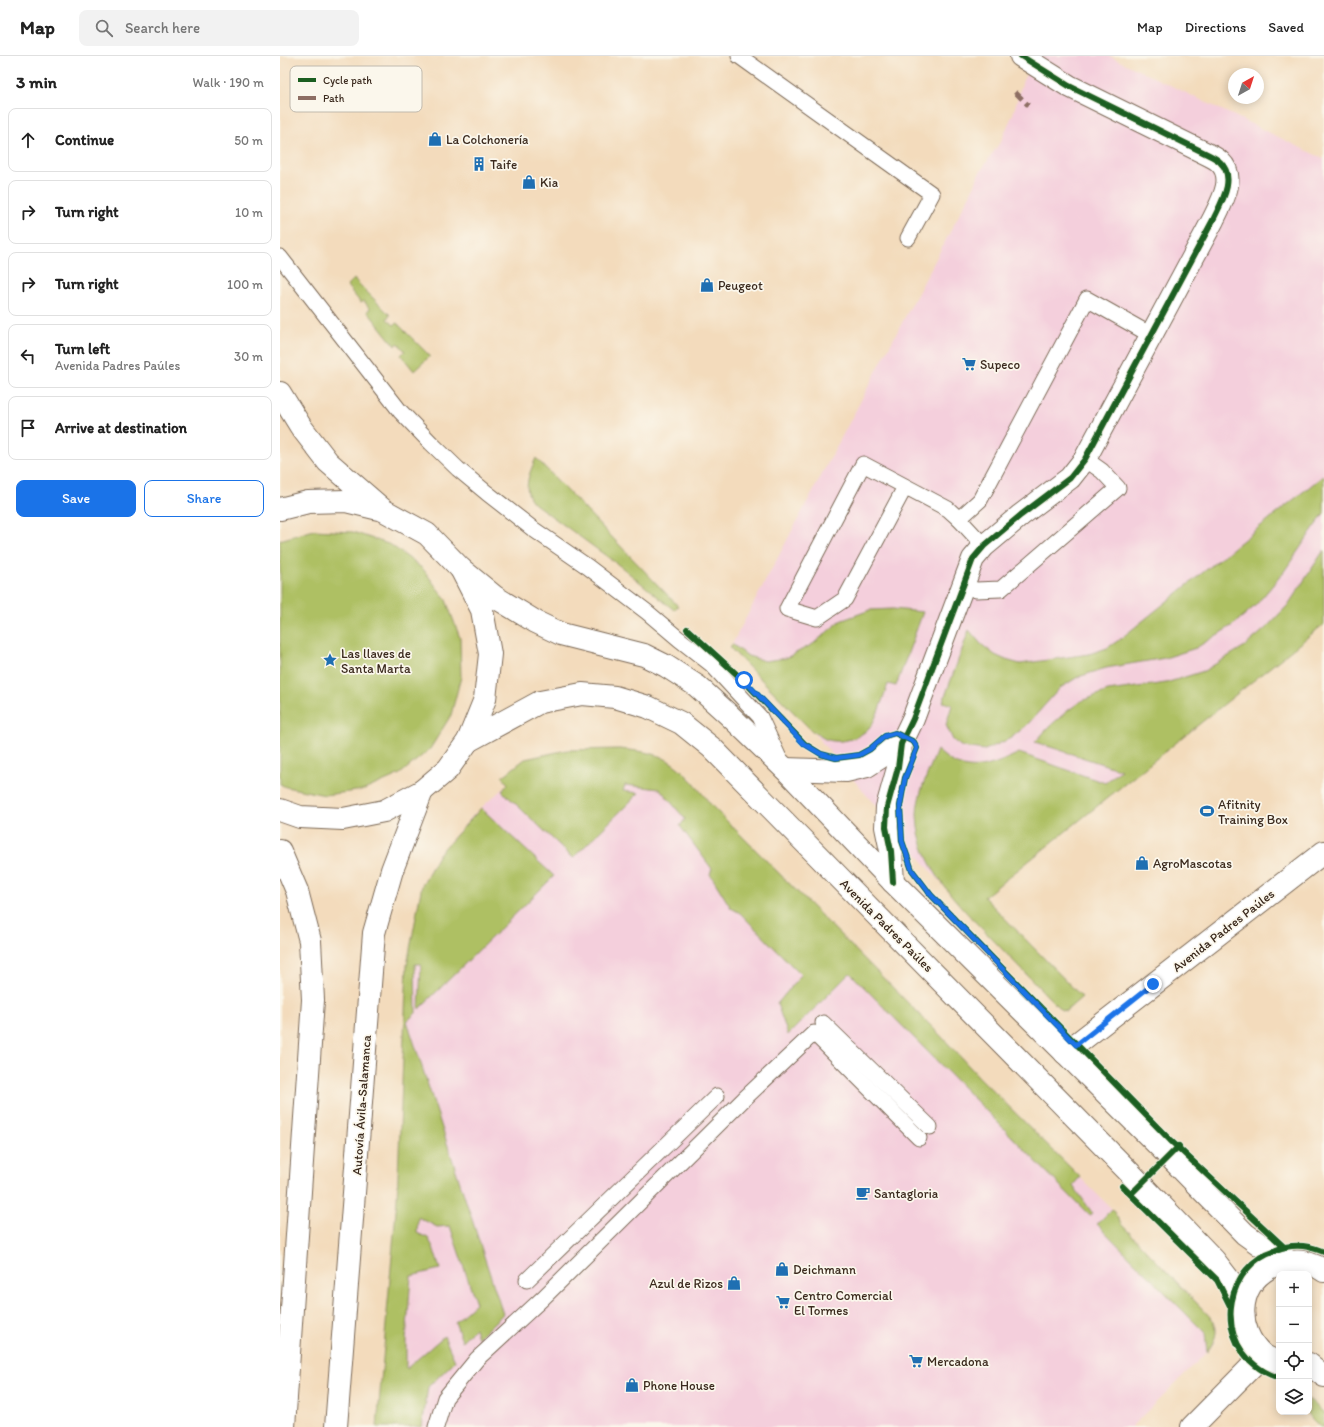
<!DOCTYPE html>
<html lang="en">
<head>
<meta charset="utf-8">
<style>
	:root { --surface:#fff; --page:#f2f2f2; --text:#222; --muted:#767676; --line:#e0e0e0; --accent:#1a73e8 }
	body { margin:0; font-family:Itim,sans-serif; background:var(--page); color:var(--text) }
	.controls { position:absolute; right:12px; bottom:12px; display:grid; overflow:hidden; border-radius:8px; box-shadow:0 2px 10px #0003 }
	.controls button { width:36px; height:36px; display:grid; place-items:center; padding:0; border:0; border-bottom:1px solid var(--line); background:var(--surface); color:var(--text); font:20px sans-serif }
	.compass { position:absolute; left:948px; top:12px; width:36px; height:36px; border-radius:50%; background:var(--surface); box-shadow:0 2px 10px #0003; rotate:39deg }
	.stop { position:absolute; width:12px; height:12px; margin:-9px; border:3px solid #1a73e8; border-radius:50%; background:#fff }
	.stop.end { background:#1a73e8; border-color:#fff; box-shadow:0 1px 4px #0008 }
	.list { margin:0; padding:0; list-style:none }
	h2 { display:flex; justify-content:space-between; align-items:center; height:52px; margin:0; padding:0 16px; font-size:17px }
	h2 small { font-size:13px; font-weight:400; color:var(--muted) }
	.list li { display:grid; grid-template-columns:26px 1fr auto; gap:12px; align-items:center; box-sizing:border-box; height:64px; margin:0 8px 8px; padding:0 8px; border:1px solid var(--line); border-radius:8px }
	.list b { display:block; font-size:15px; white-space:nowrap }
	.list p { margin:0; font-size:13px; white-space:nowrap; color:var(--muted) }
	.list em { font-size:13px; font-style:normal; color:var(--muted) }
	.actions { display:flex; gap:8px; padding:12px 16px }
	.actions a { flex:1; padding:9px 0; border:1px solid var(--accent); border-radius:8px; text-align:center; font-size:14px; color:var(--accent) }
	.actions .main { background:var(--accent); color:#fff }
	.icon { flex:none; width:22px; height:22px; fill:none; stroke:currentColor; stroke-width:2; stroke-linecap:round; stroke-linejoin:round }
	.map { position:relative; flex:none; width:1044px; height:1371px; overflow:hidden }
	header { display:flex; align-items:center; gap:24px; box-sizing:border-box; height:56px; padding:0 20px; background:var(--surface); border-bottom:1px solid var(--line) }
	header strong { font-size:19px }
	nav { display:flex; gap:22px; margin-inline-start:auto; font-size:14px }
	.search { width:280px; height:36px; background:var(--page); display:flex; align-items:center; gap:10px; box-sizing:border-box; padding:0 14px; border-radius:8px; color:var(--muted); font-size:15px }
	main { display:flex }
	aside { flex:1; background:var(--surface) }
	.map>svg:first-child { display:block }
</style>
</head>
<body>
<header>
<strong>Map</strong>
<div class="search"><svg class="icon" aria-label="search" viewBox="0 0 24 24"><circle cx="10" cy="10" r="6"/><path d="M15 15l6 6"/></svg>Search here</div>
<nav><a>Map</a><a>Directions</a><a>Saved</a></nav>
</header>
<main>
<aside>
<h2>3 min<small>Walk · 190 m</small></h2>
<ul class="list">
<li><svg class="icon" aria-label="ahead" viewBox="0 0 24 24"><path d="M12 20V5M6 11l6-6 6 6"/></svg><div><b>Continue</b></div><em>50 m</em></li>
<li><svg class="icon" aria-label="right" viewBox="0 0 24 24"><path d="M7 20v-9h11M14 6l5 5-5 5"/></svg><div><b>Turn right</b></div><em>10 m</em></li>
<li><svg class="icon" aria-label="right" viewBox="0 0 24 24"><path d="M7 20v-9h11M14 6l5 5-5 5"/></svg><div><b>Turn right</b></div><em>100 m</em></li>
<li><svg class="icon" aria-label="left" viewBox="0 0 24 24"><path d="M17 20v-9H6M10 6l-5 5 5 5"/></svg><div><b>Turn left</b><p>Avenida Padres Paúles</p></div><em>30 m</em></li>
<li><svg class="icon" aria-label="arrive" viewBox="0 0 24 24"><path d="M6 21V4h12l-3 4 3 4H6"/></svg><div><b>Arrive at destination</b></div></li>
</ul>
<div class="actions"><a class="main">Save</a><a>Share</a></div>
</aside>
<div class="map">
<svg width="1044" height="1371" viewBox="0 0 1044 1371">
	<rect width="100%" height="100%" fill="#fbf7ec"/>
	<filter id="ink" filterUnits="userSpaceOnUse"><feTurbulence type="fractalNoise" baseFrequency=".025" numOctaves="2"/><feDisplacementMap in="SourceGraphic" scale="8" xChannelSelector="R" yChannelSelector="G"/><feConvolveMatrix kernelMatrix="1 2 1 2 8 2 1 2 1" color-interpolation-filters="sRGB"/></filter>
	<filter id="wash" filterUnits="userSpaceOnUse"><feTurbulence type="fractalNoise" baseFrequency=".012" numOctaves="4" result="noise"/><feDisplacementMap in="SourceGraphic" scale="16" xChannelSelector="R" yChannelSelector="G"/><feGaussianBlur stdDeviation="0.9" result="paint"/><feColorMatrix in="noise" values="0 0 0 0 0 0 0 0 0 0 0 0 0 0 0 0 0 1.4 0 .05"/><feComposite in="paint" operator="in"/></filter>
	<g filter="url(#wash)">
		<rect width="100%" height="100%" fill="#f3dbbc"/>
		<!-- built -->
		<g fill="#f4cfdc">
			<polygon points="757,0 829,0 1044,103 1044,568 704,841 687,857 532,675 450,592 696,127 698,119 721,85 733,58 743,24"/>
			<polygon points="339,693 374,698 392,707 410,722 432,750 662,981 699,1021 832,1153 841,1168 934,1265 937,1272 934,1287 927,1296 851,1371 97,1371 117,1143 127,909 142,829 159,798 195,757 228,728 222,721 245,703 287,694"/>
		</g>
		<!-- green -->
		<g fill="#aec064" stroke="#747541">
			<polygon points="74,223 110,259 107,263 114,269 117,267 150,300 134,315 121,299 125,295 118,287 115,290 87,255 90,253 84,245 81,247 67,230"/>
			<path d="M 256,402 L 398,550 L 394,554 L 340,510 L 255,448 C 241,435 249,418 256,402 Z"/>
			<polygon points="1044,419 1044,457 1003,517 975,550 953,569 916,592 885,602 826,612 798,621 780,632 747,669 731,682 705,694 682,691 673,684 666,669 672,649 663,646 689,574 701,588 715,599 726,604 740,608 809,598 827,592 839,584"/>
			<polygon points="34,474 73,476 111,489 143,513 166,544 180,582 181,621 171,659 150,693 120,718 84,734 45,739 6,731 0,728 0,484"/>
			<path d="M 1044,494 L 1044,568 L 704,841 L 802,941 L 786,955 L 781,954 C 760,932 739,911 718,889 C 682,852 638,813 637,758 C 637,738 650,713 657,694 C 663,699 669,705 677,708 C 698,717 720,706 739,697 L 825,727 L 841,714 L 755,686 L 770,670 L 786,656 L 801,645 L 828,635 L 886,627 L 924,615 L 965,590 L 985,573 L 1008,549 Z"/>
			<path d="M 613,553 L 643,556 L 616,630 L 608,628 C 604,639 598,659 592,668 C 583,682 561,689 545,683 C 541,681 536,677 532,675 L 450,592 L 452,588 L 468,600 L 485,605 L 506,602 L 533,588 L 560,565 L 590,554 Z"/>
			<path d="M 339,693 C 350,694 362,695 373,698 C 399,705 416,730 432,750 L 662,981 L 699,1021 L 800,1121 L 793,1129 L 813,1158 L 810,1160 L 570,917 L 508,979 L 497,948 L 521,919 L 460,857 L 451,852 L 430,818 L 432,813 L 400,770 L 405,763 L 380,733 L 345,729 L 343,735 L 359,737 L 293,802 L 222,735 L 228,728 L 222,721 L 245,703 L 287,694 Z"/>
			<polygon points="201,752 274,820 139,953 141,908 135,908 136,957 127,965 223,1258 198,1282 195,1272 182,1285 175,1266 196,1247 170,1170 157,1171 138,1161 137,1177 148,1182 153,1191 160,1213 131,1220 126,1284 126,1313 164,1280 175,1305 148,1331 142,1371 97,1371 117,1143 127,909 142,829 159,798"/>
			<path d="M 832,1153 L 841,1168 L 934,1265 C 939,1277 934,1286 927,1296 L 925,1277 L 817,1168 Z"/>
			<polygon points="1029,1343 1044,1357 1044,1371 1040,1371 1025,1356 1029,1356"/>
		</g>
	</g>
	<g filter="url(#ink)">
		<g fill="none" stroke-linecap="round" stroke-linejoin="round">
			<defs>
				<g id="lane">
					<polyline points="459,0 652,138 628,182"/>
					<polyline points="0,201 120,355 151,387 178,413 207,437 253,473 308,511 367,556 399,583 431,608 480,661 499,702"/>
					<polyline points="625,431 565,543 537,562 507,553 583,408 668,453 679,463 704,490"/>
					<polyline points="679,463 700,444 807,243 871,279"/>
					<polyline points="682,529 696,534 721,533 838,432 822,415 805,403"/>
					<polyline points="543,967 650,1071"/>
					<polyline points="247,1224 437,1040"/>
					<polyline points="156,1371 165,1342 197,1303 263,1242 464,1043 534,977 639,1082"/>
				</g>
				<g id="street">
					<polyline points="505,713 566,715 587,710 621,688"/>
					<path d="M 613,826 L 611,795 L 606,771 L 607,751 L 618,712 L 621,688 L 633,663 L 693,503 L 704,490 L 741,459 L 790,422 L 805,403 L 933,164 C 941,147 957,122 940,106 C 937,103 933,101 929,99 L 789,30 L 741,0"/>
					<polyline points="785,997 1044,796"/>
					<polyline points="912,1371 983,1299"/>
				</g>
				<g id="highway">
					<polyline points="0,337 21,371 48,406 101,452"/>
					<polyline points="0,453 28,446 66,445 103,454 147,478 181,513 202,554 210,598 205,643 188,685 168,713 142,735 104,755 63,763 20,761 0,754"/>
					<polyline points="181,513 215,541 256,566 281,578 364,599 386,610 417,630 449,659 505,713 613,826 881,1092 965,1178 990,1196 1009,1205"/>
					<polyline points="188,685 260,646 302,638 335,641 368,651 401,667 432,692 853,1120 934,1204 964,1243"/>
					<polyline points="0,795 17,835 30,885 33,944 4,1371"/>
					<path d="M 999,1306 C 994,1304 987,1302 982,1298 C 956,1274 956,1231 989,1212 C 992,1210 997,1209 1000,1208 C 1011,1205 1023,1204 1033,1209 C 1037,1210 1041,1213 1044,1215"/>
					<polyline points="1029,1308 1044,1320"/>
					<polyline points="56,1371 94,877 112,814 142,735"/>
				</g>
			</defs>
			<!-- lane casing -->
			<use href="#lane" stroke="#7b6855" stroke-width="17"/>
			<!-- street casing -->
			<use href="#street" stroke="#7b6855" stroke-width="24"/>
			<!-- highway casing -->
			<use href="#highway" stroke="#7b6855" stroke-width="24"/>
			<!-- lane -->
			<use href="#lane" stroke="#fff" stroke-width="15"/>
			<!-- street -->
			<use href="#street" stroke="#fff" stroke-width="22"/>
			<!-- highway -->
			<use href="#highway" stroke="#fff" stroke-width="22"/>
			<!-- quiet -->
			<polyline stroke="#8d6e63" stroke-width="5" stroke-dasharray="10 5" stroke-linecap="butt" points="735,36 748,49"/>
			<defs>
				<g id="cycleway">
					<polyline points="407,573 463,624 525,688 541,698 556,702 579,699 590,693 605,680 615,677 634,686 637,692 625,722 620,750 622,785 632,814 651,839 890,1084 1004,1191"/>
					<path d="M 613,826 L 611,795 L 606,771 L 607,751 L 618,712 L 621,688 L 633,663 L 693,503 L 704,490 L 741,459 L 790,422 L 805,403 L 933,164 C 941,147 957,122 940,106 C 937,103 933,101 929,99 L 789,30 L 741,0"/>
					<polyline points="842,1130 937,1224 950,1250"/>
					<polyline points="851,1138 899,1090"/>
					<path d="M 999,1322 C 990,1319 982,1315 975,1309 C 934,1277 947,1209 996,1194 C 1006,1190 1019,1189 1029,1191 C 1034,1192 1039,1194 1044,1196"/>
				</g>
			</defs>
			<!-- cycleway casing -->
			<use href="#cycleway" stroke="#fbf7ec" stroke-width="8"/>
			<!-- cycleway -->
			<use href="#cycleway" stroke="#1b5e20" stroke-width="6"/>
		</g>
	</g>
	<g fill="none" stroke-linecap="round" stroke-linejoin="round" filter="url(#ink)">
		<!-- route -->
		<polyline stroke="#1a73e8" stroke-width="5" points="464,624 524,688 541,698 556,702 579,699 590,693 605,680 615,677 634,686 637,692 625,722 620,750 622,785 632,814 651,839 796,989 873,928"/>
	</g>
	<!-- icons -->
	<defs>
		<symbol id="shop-bare" viewBox="-9 -9 18 18"><path d="M-5-2.5h2.3a2.7 3.5 0 0 1 5.4 0H5L5.5 6h-11ZM-1.5-2.5h3a1.5 2.3 0 0 0-3 0Z" fill="#1f6fb2" stroke="#fbf7ec" stroke-width="2.5" paint-order="stroke"/></symbol>
		<symbol id="building-bare" viewBox="-9 -9 18 18"><path d="M-4-6H4V6H1V3H-1V6H-4ZM-2.5-4.3h1.7v1.8h-1.7ZM.8-4.3h1.7v1.8H.8ZM-2.5-1h1.7V.8h-1.7ZM.8-1h1.7V.8H.8Z" fill="#1f6fb2" stroke="#fbf7ec" stroke-width="2.5" paint-order="stroke"/></symbol>
		<symbol id="supermarket-bare" viewBox="-9 -9 18 18"><path d="M-6-5.5h2.5l.6 2H6L4.5 2H-2.5L-4.4-4H-6ZM-1.5 3.2a1.3 1.3 0 1 0 .1 0ZM3 3.2a1.3 1.3 0 1 0 .1 0Z" fill="#1f6fb2" stroke="#fbf7ec" stroke-width="2.5" paint-order="stroke"/></symbol>
		<symbol id="sight-bare" viewBox="-9 -9 18 18"><path d="M0-6L1.8-2.2L6-1.7L2.9 1.2L3.7 5.4L0 3.3L-3.7 5.4L-2.9 1.2L-6-1.7L-1.8-2.2Z" fill="#1f6fb2" stroke="#fbf7ec" stroke-width="2.5" paint-order="stroke"/></symbol>
		<symbol id="stadium-bare" viewBox="-9 -9 18 18"><path d="M0-5a6.5 5 0 1 0 0 10a6.5 5 0 1 0 0-10ZM-3.5-1.8h7v3.6h-7Z" fill="#1f6fb2" stroke="#fbf7ec" stroke-width="2.5" paint-order="stroke"/></symbol>
		<symbol id="cafe-bare" viewBox="-9 -9 18 18"><path d="M-5.5-4.5H6V0H3Q3 3.5 0 3.5H-2.5Q-5.5 3.5-5.5 0ZM3-3.2v2h1.7v-2ZM-6 4.5H4V6H-6Z" fill="#1f6fb2" stroke="#fbf7ec" stroke-width="2.5" paint-order="stroke"/></symbol>
	</defs>
	<g fill-rule="evenodd">
		<use href="#shop-bare" x="145" y="73" width="20" height="20"/>
		<use href="#building-bare" x="189" y="98" width="20" height="20"/>
		<use href="#shop-bare" x="239" y="116" width="20" height="20"/>
		<use href="#shop-bare" x="417" y="219" width="20" height="20"/>
		<use href="#supermarket-bare" x="679" y="298" width="20" height="20"/>
		<use href="#sight-bare" x="40" y="594" width="20" height="20"/>
		<use href="#stadium-bare" x="917" y="745" width="20" height="20"/>
		<use href="#shop-bare" x="852" y="797" width="20" height="20"/>
		<use href="#cafe-bare" x="573" y="1127" width="20" height="20"/>
		<use href="#shop-bare" x="492" y="1203" width="20" height="20"/>
		<use href="#shop-bare" x="444" y="1217" width="20" height="20"/>
		<use href="#supermarket-bare" x="493" y="1236" width="20" height="20"/>
		<use href="#supermarket-bare" x="626" y="1295" width="20" height="20"/>
		<use href="#shop-bare" x="342" y="1319" width="20" height="20"/>
	</g>
	<g text-anchor="middle" stroke-width="3.5" stroke-linejoin="round" paint-order="stroke">
		<!-- poi labels -->
		<g font-size="13" fill="#3b2a1e" stroke="#fbf7ec" text-anchor="start">
			<text x="166" y="88">La Colchonería</text>
			<text x="210" y="113">Taife</text>
			<text x="260" y="131">Kia</text>
			<text x="438" y="234">Peugeot</text>
			<text x="700" y="313">Supeco</text>
			<text x="61" y="602">Las llaves de<tspan x="61" dy="15">Santa Marta</tspan></text>
			<text x="938" y="753">Afitnity<tspan x="938" dy="15">Training Box</tspan></text>
			<text x="873" y="812">AgroMascotas</text>
			<text x="594" y="1142">Santagloria</text>
			<text x="513" y="1218">Deichmann</text>
			<text x="443" y="1232" text-anchor="end">Azul de Rizos</text>
			<text x="514" y="1244">Centro Comercial<tspan x="514" dy="15">El Tormes</tspan></text>
			<text x="647" y="1310">Mercadona</text>
			<text x="363" y="1334">Phone House</text>
		</g>
		<!-- street labels -->
		<g font-size="13" fill="#3b2a1e" stroke="#fbf7ec">
			<text transform="translate(607 869) rotate(45)" y="5">Avenida Padres Paúles</text>
			<text transform="translate(943 874) rotate(-38)" y="5">Avenida Padres Paúles</text>
			<text transform="translate(81 1049) rotate(-86)" y="5">Autovía Ávila-Salamanca</text>
		</g>
	</g>
	<!-- legend -->
	<rect x="10" y="10" width="132" height="46" rx="6" fill="#fbf7ec" stroke="#c1baae" stroke-width="1"/>
	<rect x="18" y="22" width="18" height="4" fill="#1b5e20"/>
	<rect x="18" y="40" width="18" height="4" fill="#8d6e63"/>
	<g font-size="11" fill="#3b2a1e">
		<text x="43" y="28">Cycle path</text>
		<text x="43" y="46">Path</text>
	</g>
</svg>
<div class="controls">
<button>+</button>
<button>−</button>
<button><svg class="icon" aria-label="locate" viewBox="0 0 24 24"><circle cx="12" cy="12" r="6"/><path d="M12 2v4M12 18v4M2 12h4M18 12h4"/></svg></button>
<button><svg class="icon" aria-label="layers" viewBox="0 0 24 24"><path d="M12 4l9 5-9 5-9-5zM3 14l9 5 9-5"/></svg></button>
</div>
<svg class="compass" viewBox="-18 -18 36 36"><path d="M0-13l5 13h-10z" fill="#e53935"/><path d="M0 13l5-13h-10z" fill="#767676"/></svg>
<div class="stop" style="left:464px;top:624px"></div>
<div class="stop end" style="left:873px;top:928px"></div>
</div>
</main>
</body>
</html>
